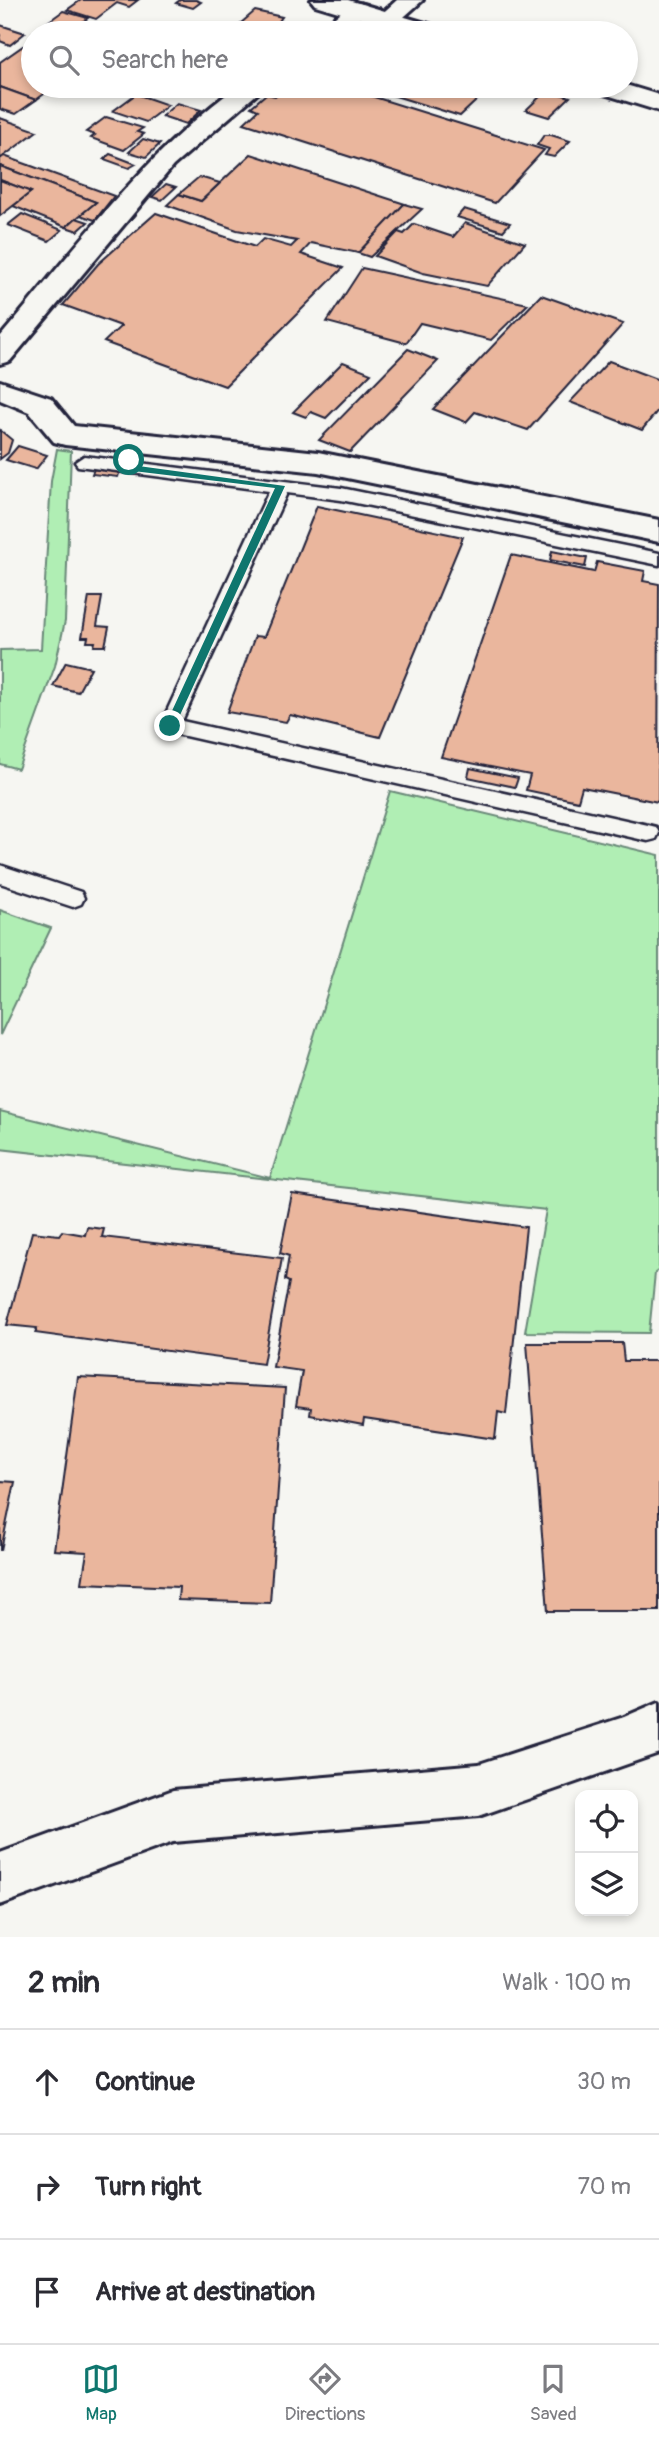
<!DOCTYPE html>
<html lang="en">
<head>
<meta charset="utf-8">
<style>
	:root { --surface:#fff; --page:#f2f2f3; --text:#2b2b33; --muted:#7c7c81; --line:#e1e1e2; --accent:#0f766e }
	body { margin:0; font-family:Pangolin,sans-serif; background:var(--page); color:var(--text) }
	.controls { position:absolute; right:21px; bottom:21px; display:grid; overflow:hidden; border-radius:14px; box-shadow:0 4px 10px #0003 }
	.controls button { width:63px; height:63px; display:grid; place-items:center; padding:0; border:0; border-bottom:2px solid var(--line); background:var(--surface); color:var(--text); font:35px sans-serif }
	.stop { position:absolute; width:21px; height:21px; margin:-16px; border:5px solid #0f766e; border-radius:50%; background:#fff }
	.stop.end { background:#0f766e; border-color:#fff; box-shadow:0 2px 7px #0008 }
	.list { margin:0; padding:0; list-style:none }
	h2 { display:flex; justify-content:space-between; align-items:center; height:91px; margin:0; padding:0 28px; font-size:30px }
	h2 small { font-size:23px; font-weight:400; color:var(--muted) }
	.list li { display:grid; grid-template-columns:46px 1fr auto; gap:21px; align-items:center; box-sizing:border-box; height:105px; padding:0 28px; border-top:2px solid var(--line) }
	.list b { display:block; font-size:26px; white-space:nowrap }
	.list em { font-size:23px; font-style:normal; color:var(--muted) }
	.icon { flex:none; width:38px; height:38px; fill:none; stroke:currentColor; stroke-width:2; stroke-linecap:round; stroke-linejoin:round }
	.map { position:relative; flex:none; width:659px; height:1937px; overflow:hidden }
	.search { position:absolute; background:var(--surface); box-shadow:0 4px 10px #0003; left:21px; right:21px; top:21px; height:77px; display:flex; align-items:center; gap:18px; box-sizing:border-box; padding:0 24px; border-radius:38px; color:var(--muted); font-size:26px }
	.sheet { height:406px; background:var(--surface) }
	nav { display:flex; justify-content:space-around; align-items:center; box-sizing:border-box; height:98px; border-top:2px solid var(--line); background:var(--surface); font-size:19px; color:var(--muted) }
	nav a { display:grid; justify-items:center; gap:4px }
	nav .on { color:var(--accent) }
	.map>svg:first-child { display:block }
</style>
</head>
<body>
<div class="map">
<svg width="659" height="1937" viewBox="0 0 659 1937">
	<rect width="100%" height="100%" fill="#f6f6f2"/>
	<filter id="ink" filterUnits="userSpaceOnUse"><feTurbulence type="fractalNoise" baseFrequency=".0143" numOctaves="2"/><feDisplacementMap in="SourceGraphic" scale="14" xChannelSelector="R" yChannelSelector="G"/><feConvolveMatrix kernelMatrix="1 2 1 2 8 2 1 2 1" color-interpolation-filters="sRGB"/></filter>
	<g filter="url(#ink)">
		<!-- green -->
		<g fill="#b0eeb4" stroke="#698878" stroke-width="2">
			<polygon points="57,449 71,451 65,621 55,666 18,769 0,764 0,650 41,649 51,481"/>
			<polygon points="390,791 659,855 659,1270 655,1273 649,1333 525,1332 546,1210 0,1149 0,1111 270,1178"/>
			<polygon points="0,910 51,928 0,1035"/>
		</g>
		<!-- building -->
		<g fill="#eab69d" stroke="#22223b" stroke-width="2">
			<polygon points="81,0 138,0 129,7 117,3 96,19 67,10"/>
			<polygon points="180,0 196,0 201,2 193,8 176,3"/>
			<polygon points="63,11 88,18 67,33 34,32"/>
			<polygon points="255,11 282,17 279,21 288,23 275,33 241,23"/>
			<polygon points="0,25 25,33 10,45 0,41"/>
			<polygon points="23,46 33,50 33,86 55,86 36,100 0,87 0,62"/>
			<polygon points="287,86 339,86 544,150 495,203 244,123 258,110 251,107 266,94 275,96"/>
			<polygon points="363,86 492,86 460,116"/>
			<polygon points="0,87 36,100 16,114 0,109"/>
			<polygon points="547,90 570,97 549,117 526,110"/>
			<polygon points="136,94 168,105 146,122 113,111"/>
			<polygon points="177,103 201,110 186,124 162,116"/>
			<polygon points="106,117 143,128 137,132 144,134 124,150 91,138 95,135 86,132"/>
			<polygon points="0,118 37,131 0,159"/>
			<polygon points="544,135 551,135 570,141 554,157 545,155 549,149 537,145"/>
			<polygon points="143,139 160,144 146,157 129,152"/>
			<polygon points="110,154 136,164 129,168 104,159"/>
			<polygon points="251,154 405,204 358,253 311,243 301,254 343,268 225,386 104,342 121,326 63,305 98,264 156,213 255,247 263,239 291,247 297,241 237,230 167,205 179,194 201,201"/>
			<polygon points="4,156 114,196 95,220 80,215 96,202 0,166 0,159"/>
			<polygon points="0,166 96,202 66,227 13,206 31,192 0,180"/>
			<polygon points="199,177 220,183 201,201 179,194"/>
			<polygon points="0,180 31,192 0,216"/>
			<polygon points="166,184 176,187 162,200 152,197"/>
			<polygon points="404,204 422,209 370,257 358,253"/>
			<polygon points="464,209 510,223 503,231 457,217"/>
			<polygon points="22,214 62,230 49,241 8,225"/>
			<polygon points="76,218 88,222 78,231 66,227"/>
			<polygon points="465,223 525,243 487,286 423,273 375,256 398,232 404,234 414,224 453,237"/>
			<polygon points="362,268 528,304 491,340 420,323 406,343 327,322"/>
			<polygon points="541,295 623,324 528,430 475,412 466,422 433,409"/>
			<polygon points="408,349 438,361 350,452 319,440"/>
			<polygon points="609,361 659,380 659,409 642,430 570,402"/>
			<polygon points="343,362 371,373 326,418 311,412 306,417 293,412"/>
			<polygon points="0,430 12,440 8,453 0,459"/>
			<polygon points="18,446 47,455 36,469 6,460"/>
			<polygon points="94,469 120,471 118,477 92,474"/>
			<polygon points="317,506 463,537 380,737 290,715 286,722 227,712 255,636 264,637"/>
			<polygon points="552,551 587,558 585,567 550,560"/>
			<polygon points="511,555 594,572 597,562 645,571 643,581 659,584 658,802 582,787 578,801 526,790 530,775 441,757"/>
			<polygon points="89,597 102,597 97,626 109,627 105,646 94,646 95,642 87,642 88,637 82,637"/>
			<polygon points="66,662 91,668 78,692 53,686"/>
			<polygon points="470,768 518,778 515,787 468,777"/>
			<polygon points="292,1194 526,1227 506,1414 498,1412 495,1439 364,1419 363,1425 310,1415 311,1408 296,1406 302,1371 273,1367 289,1282 285,1280 289,1256 280,1253"/>
			<polygon points="87,1227 104,1229 102,1237 282,1258 263,1364 35,1333 37,1328 7,1325 32,1232 59,1235 62,1231 85,1235"/>
			<polygon points="527,1343 622,1343 624,1361 659,1361 659,1611 548,1611"/>
			<polygon points="78,1377 285,1388 270,1603 178,1600 179,1587 82,1583 87,1552 54,1550"/>
			<polygon points="0,1481 15,1482 1,1550 0,1550"/>
		</g>
		<g fill="none" stroke-linecap="round" stroke-linejoin="round">
			<defs>
				<g id="service">
					<polygon points="84,456 341,488 659,553 659,565 341,500 287,493 182,721 648,825 656,827 659,833 656,839 648,841 163,731 160,726 269,491 78,466 75,462"/>
					<polygon points="0,865 81,892 84,898 81,904 73,907 0,883"/>
				</g>
				<g id="minor">
					<polygon points="358,3 366,5 370,10 342,33 315,33 350,5"/>
					<path d="M 238,86 L 266,86 L 173,166 L 10,361 L 0,364 L 0,337 C 75,249 144,154 238,86 Z"/>
					<polygon points="0,381 51,398 74,426 318,452 659,520 659,542 318,472 65,445 54,442 29,412 0,400"/>
					<polygon points="659,1702 659,1753 479,1816 173,1842 0,1905 0,1853 173,1790 479,1764 624,1717"/>
				</g>
				<polygon id="tertiary" points="397,0 423,0 396,24 380,24 376,19"/>
				<g id="secondary">
					<polygon points="311,0 348,0 442,28 445,33 408,33 315,5"/>
					<polygon points="626,85 659,95 659,111 594,91 591,86"/>
				</g>
			</defs>
			<!-- service casing -->
			<use href="#service" stroke="#22223b" stroke-width="5"/>
			<!-- minor casing -->
			<use href="#minor" stroke="#22223b" stroke-width="6"/>
			<!-- tertiary casing -->
			<use href="#tertiary" stroke="#22223b" stroke-width="6"/>
			<!-- secondary casing -->
			<use href="#secondary" stroke="#22223b" stroke-width="6"/>
			<!-- service -->
			<use href="#service" fill="#f6f6f2" fill-rule="evenodd"/>
			<!-- minor -->
			<use href="#minor" fill="#f6f6f2" fill-rule="evenodd"/>
			<!-- tertiary -->
			<use href="#tertiary" fill="#f6f6f2" fill-rule="evenodd"/>
			<!-- secondary -->
			<use href="#secondary" fill="#f6f6f2" fill-rule="evenodd"/>
		</g>
	</g>
	<!-- route -->
	<polygon fill="#0f766e" points="126,457 132,457 131,465 285,486 175,726 170,729 165,726 275,488 125,470 121,467"/>
</svg>
<div class="controls">
<button><svg class="icon" aria-label="locate" viewBox="0 0 24 24"><circle cx="12" cy="12" r="6"/><path d="M12 2v4M12 18v4M2 12h4M18 12h4"/></svg></button>
<button><svg class="icon" aria-label="layers" viewBox="0 0 24 24"><path d="M12 4l9 5-9 5-9-5zM3 14l9 5 9-5"/></svg></button>
</div>
<div class="stop" style="left:129px;top:460px"></div>
<div class="stop end" style="left:170px;top:726px"></div>
<div class="search"><svg class="icon" aria-label="search" viewBox="0 0 24 24"><circle cx="10" cy="10" r="6"/><path d="M15 15l6 6"/></svg>Search here</div>
</div>
<section class="sheet">
<h2>2 min<small>Walk · 100 m</small></h2>
<ul class="list">
<li><svg class="icon" aria-label="ahead" viewBox="0 0 24 24"><path d="M12 20V5M6 11l6-6 6 6"/></svg><div><b>Continue</b></div><em>30 m</em></li>
<li><svg class="icon" aria-label="right" viewBox="0 0 24 24"><path d="M7 20v-9h11M14 6l5 5-5 5"/></svg><div><b>Turn right</b></div><em>70 m</em></li>
<li><svg class="icon" aria-label="arrive" viewBox="0 0 24 24"><path d="M6 21V4h12l-3 4 3 4H6"/></svg><div><b>Arrive at destination</b></div></li>
</ul>
</section>
<nav>
<a class="on"><svg class="icon" aria-label="map" viewBox="0 0 24 24"><path d="M3 6l6-2 6 2 6-2v14l-6 2-6-2-6 2zM9 4v14M15 6v14"/></svg>Map</a>
<a><svg class="icon" aria-label="directions" viewBox="0 0 24 24"><path d="M12 3l9 9-9 9-9-9zM9 14v-3h6M13 9l2 2-2 2"/></svg>Directions</a>
<a><svg class="icon" aria-label="saved" viewBox="0 0 24 24"><path d="M7 4h10v16l-5-4-5 4z"/></svg>Saved</a>
</nav>
</body>
</html>
